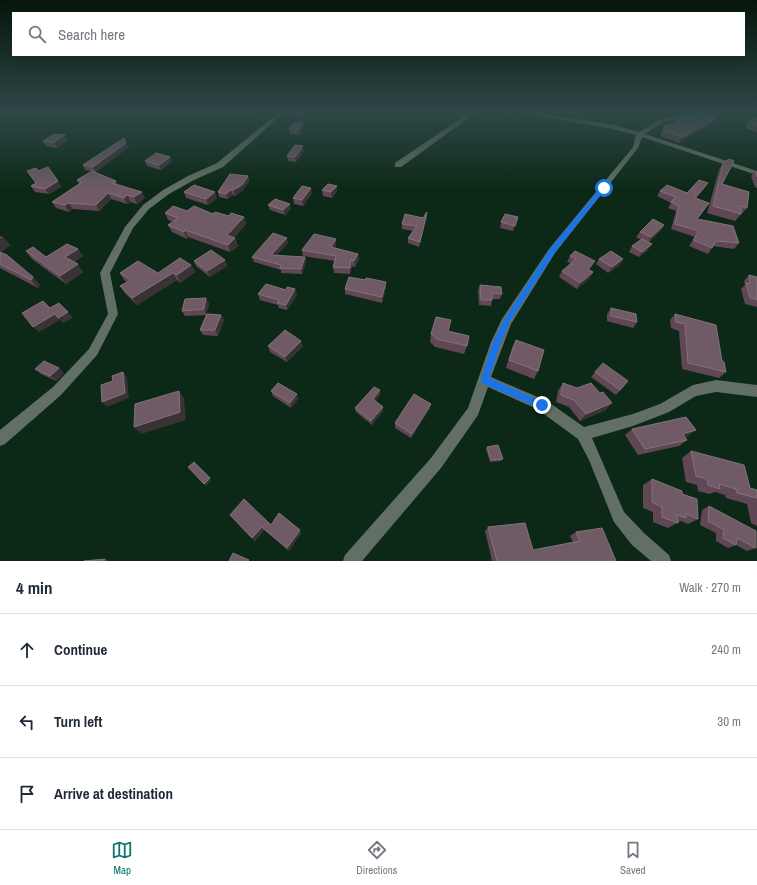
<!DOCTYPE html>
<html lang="en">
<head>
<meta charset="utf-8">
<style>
	:root { --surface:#fff; --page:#f2f2f3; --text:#1f2937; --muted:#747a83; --line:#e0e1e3; --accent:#0f766e }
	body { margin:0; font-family:"Archivo Narrow",sans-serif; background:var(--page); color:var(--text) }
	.stop { position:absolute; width:12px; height:12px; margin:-9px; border:3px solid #1a73e8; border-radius:50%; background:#fff }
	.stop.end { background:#1a73e8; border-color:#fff; box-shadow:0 1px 4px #0008 }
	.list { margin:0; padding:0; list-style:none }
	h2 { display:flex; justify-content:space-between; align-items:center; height:52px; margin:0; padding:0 16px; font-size:17px }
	h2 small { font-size:13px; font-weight:400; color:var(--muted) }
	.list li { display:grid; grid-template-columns:26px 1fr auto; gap:12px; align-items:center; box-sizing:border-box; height:72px; padding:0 16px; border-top:1px solid var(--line) }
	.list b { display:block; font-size:15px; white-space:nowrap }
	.list em { font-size:13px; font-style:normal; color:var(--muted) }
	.icon { flex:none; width:22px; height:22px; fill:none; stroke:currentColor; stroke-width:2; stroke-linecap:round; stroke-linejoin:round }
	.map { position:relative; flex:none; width:757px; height:561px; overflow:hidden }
	.search { position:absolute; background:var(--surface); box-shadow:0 4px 16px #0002; left:12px; right:12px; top:12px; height:44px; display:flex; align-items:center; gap:10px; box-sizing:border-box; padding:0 14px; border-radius:0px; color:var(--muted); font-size:15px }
	.sheet { height:268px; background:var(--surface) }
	nav { display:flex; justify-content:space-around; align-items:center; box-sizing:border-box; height:56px; border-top:1px solid var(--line); background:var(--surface); font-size:11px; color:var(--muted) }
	nav a { display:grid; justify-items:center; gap:2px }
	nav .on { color:var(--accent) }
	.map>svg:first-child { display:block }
</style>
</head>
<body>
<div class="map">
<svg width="757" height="561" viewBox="0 0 757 561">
	<rect width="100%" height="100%" fill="#0c2816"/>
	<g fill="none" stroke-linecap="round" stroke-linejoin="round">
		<!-- street -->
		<g fill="#626f66" fill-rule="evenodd">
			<polygon points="279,112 285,112 223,167 194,180 169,194 149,209 133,228 110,273 118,314 97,355 61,395 5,444 0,446 0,430 53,387 89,349 108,314 100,273 125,227 143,205 163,190 188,176 217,163"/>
			<polygon points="470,112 477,112 401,167 395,167 395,163"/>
			<polygon points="524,112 536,112 614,125 639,132 659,120 696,112 706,112 705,113 663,122 645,134 757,171 757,175 642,137 638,148 555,253 511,324 491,377 547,401 584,427 633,414 660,404 693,385 716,380 757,385 757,397 716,392 696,396 669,412 633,426 592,438 624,512 644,533 669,555 671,561 651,561 632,545 614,522 589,460 578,439 537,409 488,387 478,415 441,468 362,561 343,561 345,555 431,458 468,408 491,342 502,319 549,249 633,147 636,135 613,129 527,114"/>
		</g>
	</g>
	<!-- wall -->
	<g fill="#614755">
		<polygon points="290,112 307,112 302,118 290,116"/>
		<polygon points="541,112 581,112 580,116"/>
		<polygon points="695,116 717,118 713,123 679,143 660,136 666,124 670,125"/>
		<polygon points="757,118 757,132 745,128 748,122"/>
		<polygon points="303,123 304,128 299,135 290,134 289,129"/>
		<polygon points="68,140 57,148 46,146 43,141"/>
		<polygon points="126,143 129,147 96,172 85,170 83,165"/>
		<polygon points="304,151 296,162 288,161 287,156"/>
		<polygon points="170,157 172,161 161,170 147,166 145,161"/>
		<polygon points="723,163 722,184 747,208 735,221 707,213 719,170"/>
		<polygon points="38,171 58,181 61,187 49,194 35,192 31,186 36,183"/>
		<polygon points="755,171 757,172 757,188 755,187 751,176"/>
		<polygon points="248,176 249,181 243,190 235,196 233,195 228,199 219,197 218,192"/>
		<polygon points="77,180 116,181 117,184 145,198 137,204 131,202 127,204 111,199 99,211 73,209 69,212 56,208 52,202 79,184"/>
		<polygon points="704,189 696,198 697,219 739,243 734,249 713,246 708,254 689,246 695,237 671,229 676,211 668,208 671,203 657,196 660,191 687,193"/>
		<polygon points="322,190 337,192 332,198 323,196"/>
		<polygon points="184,192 217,198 208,205 186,198"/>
		<polygon points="312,193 303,206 294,204 293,198"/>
		<polygon points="268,205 291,209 285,215 270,210"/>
		<polygon points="187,211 244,217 246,224 234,238 235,238 238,246 230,252 188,237 187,239 172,232 168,225 173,222 168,220 165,213"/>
		<polygon points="427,212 427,217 419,247 408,243 408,238 413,231 402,229 402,224 423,218"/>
		<polygon points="518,217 513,231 500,228 501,222"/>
		<polygon points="664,225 661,230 649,242 648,250 639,257 629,252 632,246 641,240 636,237 640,232"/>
		<polygon points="0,236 3,237 10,245 1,252 33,277 40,285 38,288 0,268"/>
		<polygon points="288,243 276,256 305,257 306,262 302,274 281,273 281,270 254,262 252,257"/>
		<polygon points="336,245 335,248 358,254 359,259 355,267 352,266 350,274 334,273 333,267 335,261 303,256 302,250"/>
		<polygon points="78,249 83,256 74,262 83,272 66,284 32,259 26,251 46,257"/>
		<polygon points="570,256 595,261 592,266 589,270 593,272 590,278 577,289 559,277 562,271 571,263 567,262"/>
		<polygon points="599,259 620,265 608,273 596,264"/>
		<polygon points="225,260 227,266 210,277 196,266 194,261"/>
		<polygon points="191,265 195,272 180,283 177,280 137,305 125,293 120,286 127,282 124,280 120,273 158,273"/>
		<polygon points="749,275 757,277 757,307 745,304 741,289 745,285 744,281"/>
		<polygon points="480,285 502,294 500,299 492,299 492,300 491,306 479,305 478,291"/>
		<polygon points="386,287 382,303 345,294 345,289"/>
		<polygon points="286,290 297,295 287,310 279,308 278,305 260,300 258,294"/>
		<polygon points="206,298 209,304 206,314 221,315 224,320 218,336 203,335 200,330 206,315 185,316 182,311"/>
		<polygon points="611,308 637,322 633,328 607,321 607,314"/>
		<polygon points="675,314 726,372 719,378 682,369 679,331 671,328 670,320"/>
		<polygon points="448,331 467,346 464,354 435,347 430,342 431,334"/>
		<polygon points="516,340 538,371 534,379 506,368 512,348"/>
		<polygon points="268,346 303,346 287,362 270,352"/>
		<polygon points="35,369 64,373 56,381 41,374"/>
		<polygon points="595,372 628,381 616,395 591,377"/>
		<polygon points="563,383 606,410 580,421 569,407 556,402 558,391"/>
		<polygon points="380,390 380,395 375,401 383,407 383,411 372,425 356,412 355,408"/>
		<polygon points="271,391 298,399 291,408 273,396"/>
		<polygon points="430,408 411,438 395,428 395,423"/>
		<polygon points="632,429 688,436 685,437 687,440 679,446 638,455 625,435"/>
		<polygon points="487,447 503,459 501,461 490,462 486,449"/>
		<polygon points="691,451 750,488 757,490 757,526 751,523 747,504 726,498 725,495 715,492 709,494 698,491 697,485 686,482 682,458"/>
		<polygon points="652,479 682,494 698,519 688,524 681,521 668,528 653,522 653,512 643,508 643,485"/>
		<polygon points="709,506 756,548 747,551 736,545 728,548 716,541 716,533 700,525 702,510"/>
		<polygon points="230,515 271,525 301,533 289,551 264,530 255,541"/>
		<polygon points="488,527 533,550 573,542 570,536 576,532 616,561 492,561 485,531"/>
	</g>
	<!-- shaded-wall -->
	<g fill="#393335">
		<polygon points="302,112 307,112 302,118 301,113"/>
		<polygon points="717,118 713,123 679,143 683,137"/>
		<polygon points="303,123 304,128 299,135 298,130"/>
		<polygon points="65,135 68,140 57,148 54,142"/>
		<polygon points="126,143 129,147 96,172 93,167"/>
		<polygon points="303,146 304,151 296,162 295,157"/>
		<polygon points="170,157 172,161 161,170 159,165"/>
		<polygon points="248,176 249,181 243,190 235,196 233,190"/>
		<polygon points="58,181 61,187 49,194 45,189"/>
		<polygon points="708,183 704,189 691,203 695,198"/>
		<polygon points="337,186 337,192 332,198 331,192"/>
		<polygon points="311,188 312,193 303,206 302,200"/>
		<polygon points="231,190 233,195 228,199 226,194"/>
		<polygon points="142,192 145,198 137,204 134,197"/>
		<polygon points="215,192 217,198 208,205 206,199"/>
		<polygon points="108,193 111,199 99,211 96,205"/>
		<polygon points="127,195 131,202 127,204 124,198"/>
		<polygon points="68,203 73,209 69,212 65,205"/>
		<polygon points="290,204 291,209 285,215 283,210"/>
		<polygon points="427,212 427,217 419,247 420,242"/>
		<polygon points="244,217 246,224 230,243 227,235"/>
		<polygon points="664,225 661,230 648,243 651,237"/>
		<polygon points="185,230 188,237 187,239 184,232"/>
		<polygon points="3,237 10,245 0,253 0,239"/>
		<polygon points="235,238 238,246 230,252 228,245"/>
		<polygon points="287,238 288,243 272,260 271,255"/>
		<polygon points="336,239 336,245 332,252 331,247"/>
		<polygon points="652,244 648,250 639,257 642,252"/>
		<polygon points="78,249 83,256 71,265 65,257"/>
		<polygon points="358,254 359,259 355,267 354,261"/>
		<polygon points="305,257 306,262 302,274 301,269"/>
		<polygon points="623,259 620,265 608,273 612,267"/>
		<polygon points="225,260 227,266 210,277 207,271"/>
		<polygon points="351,260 352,266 350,274 350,268"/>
		<polygon points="595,261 592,266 585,275 588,269"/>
		<polygon points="78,264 83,272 66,284 60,276"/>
		<polygon points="191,265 195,272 180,283 177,275"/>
		<polygon points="593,272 590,278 577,289 580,283"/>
		<polygon points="173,273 177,280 137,305 132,298"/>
		<polygon points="33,277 40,285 38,288 31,280"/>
		<polygon points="386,282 386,287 382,303 382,297"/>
		<polygon points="295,289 297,295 287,310 286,305"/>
		<polygon points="206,298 209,304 206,315 204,309"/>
		<polygon points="68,312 73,318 63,323 60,320 39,332 33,327 55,314"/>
		<polygon points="221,315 224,320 218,336 215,330"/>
		<polygon points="301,341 303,346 287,362 285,357"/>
		<polygon points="59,368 64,373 56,381 50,376"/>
		<polygon points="123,372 127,377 129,398 107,407 102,402"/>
		<polygon points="380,390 380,395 373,404 373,399"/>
		<polygon points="179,391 184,398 186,420 141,434 134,427"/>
		<polygon points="297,394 298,399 291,408 290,403"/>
		<polygon points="612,403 606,410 580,421 586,414"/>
		<polygon points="431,404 430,408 411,438 412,434"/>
		<polygon points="383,407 383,411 372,425 371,421"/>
		<polygon points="696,430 688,436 675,440 683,434"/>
		<polygon points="210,478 211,480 206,486 204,484"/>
		<polygon points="262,527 264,530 255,541 252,538"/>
		<polygon points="300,530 301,533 289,551 287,548"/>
		<polygon points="105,559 110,561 104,561"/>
	</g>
	<!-- building -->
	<g fill="#6f5a65" stroke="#82737a">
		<polygon points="291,112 302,112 301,113"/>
		<polygon points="703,112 717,118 683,137 663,130 666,124 670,125 690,114 695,116"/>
		<polygon points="757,118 757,126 748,122"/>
		<polygon points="295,122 303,123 298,130 289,129"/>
		<polygon points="54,134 65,135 54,142 43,141"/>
		<polygon points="124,138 126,143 93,167 83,165"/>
		<polygon points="295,145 303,146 295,157 287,156"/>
		<polygon points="156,153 170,157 159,165 145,161"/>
		<polygon points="729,159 734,161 722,184 749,192 747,208 741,206 741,214 713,206 723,163"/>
		<polygon points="48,167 58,181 45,189 31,186 36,183 27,171 36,168 38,171"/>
		<polygon points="92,171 116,181 112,183 142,192 134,197 127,195 124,198 108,193 96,205 68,203 65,205 52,202 82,182 77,180"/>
		<polygon points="755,171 757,172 757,177"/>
		<polygon points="230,174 248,176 242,185 233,190 231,190 226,194 218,192"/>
		<polygon points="699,180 708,183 695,198 709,203 697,219 733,226 739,243 716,241 712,248 693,240 699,231 675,224 679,206 671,202 676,197 660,191 667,185 687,193"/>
		<polygon points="328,184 337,186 331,192 322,190"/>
		<polygon points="194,185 215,192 206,199 184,192"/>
		<polygon points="302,186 311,188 302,200 293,198"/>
		<polygon points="275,199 290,204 283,210 268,205"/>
		<polygon points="173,206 187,211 194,206 213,214 215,212 229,216 231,213 244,217 227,235 235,238 228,245 185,230 184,232 168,225 178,218 165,213"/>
		<polygon points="427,212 420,242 408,238 417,226 402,224 405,214 423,218"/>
		<polygon points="505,214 518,217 515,226 501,222"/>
		<polygon points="653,219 664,225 651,237 640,232"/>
		<polygon points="273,233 287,238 271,255 305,257 301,269 280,268 281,265 252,257"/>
		<polygon points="314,234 336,239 331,247 358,254 354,261 351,260 350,268 333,267 336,256 302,250"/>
		<polygon points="642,239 652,244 642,252 632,246"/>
		<polygon points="67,244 78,249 65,257 78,264 60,276 26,251 33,247 46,257"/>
		<polygon points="211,250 225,260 207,271 194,261"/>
		<polygon points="575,251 595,261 588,269 593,272 580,283 562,271 576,259 570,256"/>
		<polygon points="611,251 623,259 612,267 599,259"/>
		<polygon points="0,252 7,255 33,277 31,280 0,264"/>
		<polygon points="180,258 191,265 177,275 173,273 132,298 120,286 131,280 120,273 138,261 158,273"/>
		<polygon points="749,275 757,277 757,300 750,298 746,283 750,284"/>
		<polygon points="349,277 365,280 366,278 386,282 382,297 345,289"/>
		<polygon points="266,284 286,290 287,287 295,289 286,305 277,303 279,300 258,294"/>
		<polygon points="480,285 501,287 502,294 492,293 492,300 481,300"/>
		<polygon points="206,298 204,309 182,311 185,299"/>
		<polygon points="43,301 50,308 59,303 68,312 58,318 55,314 33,327 22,313"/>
		<polygon points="611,308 636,314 637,322 611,316"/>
		<polygon points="207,314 221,315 215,330 200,330"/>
		<polygon points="675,314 716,325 722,361 724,362 726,372 688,363 685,324 676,322"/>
		<polygon points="436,317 451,320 448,331 469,336 467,346 437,339 431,334"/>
		<polygon points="285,330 301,341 285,357 268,346"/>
		<polygon points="516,340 544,350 538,371 509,360"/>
		<polygon points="44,361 59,368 50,376 35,369"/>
		<polygon points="603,363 628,381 620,390 595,372"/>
		<polygon points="123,372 125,393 102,402 101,385 113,381 112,376"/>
		<polygon points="278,383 297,394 290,403 271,391"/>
		<polygon points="563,383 577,388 591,383 600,393 603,392 612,403 586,414 574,400 561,395"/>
		<polygon points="374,387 380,390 373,399 383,407 371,421 355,408"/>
		<polygon points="179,391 180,412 134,427 135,404"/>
		<polygon points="414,394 431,404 412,434 395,423"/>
		<polygon points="686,417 696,430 683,434 687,440 645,449 632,429"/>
		<polygon points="498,445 503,459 491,460 487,447"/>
		<polygon points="691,451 744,465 750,488 757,490 757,498 737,493 736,489 719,484 720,489 708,485 707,479 696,476"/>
		<polygon points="194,462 210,478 204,484 188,467"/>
		<polygon points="652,479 682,491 682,494 697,499 698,519 686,514 686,518 677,515 678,523 662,517 662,507 652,502"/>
		<polygon points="244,499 271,525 279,513 300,530 287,548 262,527 252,538 230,515"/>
		<polygon points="709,506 756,531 756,548 737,538 736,545 723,538 724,530 708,521"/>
		<polygon points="525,523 533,550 580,541 576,532 602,528 616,561 497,561 488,527"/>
		<polygon points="233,553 249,560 248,561 229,561"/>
		<polygon points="105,559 104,561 84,561"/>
	</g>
	<!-- sky -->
	<linearGradient id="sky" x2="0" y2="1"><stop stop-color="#07160c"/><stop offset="0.59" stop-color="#2e4847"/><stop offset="1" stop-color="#2e4847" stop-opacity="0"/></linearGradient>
	<rect width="757" height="190" fill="url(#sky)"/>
	<!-- route -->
	<polygon fill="#1a73e8" points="602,186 606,188 555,252 509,323 501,342 489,378 545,403 546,405 542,409 482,383 481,380 493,342 504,320 550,249"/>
</svg>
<div class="stop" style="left:604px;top:188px"></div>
<div class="stop end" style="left:542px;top:405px"></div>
<div class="search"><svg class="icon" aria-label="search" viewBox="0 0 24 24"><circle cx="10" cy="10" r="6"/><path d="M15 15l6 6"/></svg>Search here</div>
</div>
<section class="sheet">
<h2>4 min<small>Walk · 270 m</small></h2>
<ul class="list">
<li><svg class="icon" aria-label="ahead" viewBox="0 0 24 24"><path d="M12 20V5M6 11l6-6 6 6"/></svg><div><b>Continue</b></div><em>240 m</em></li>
<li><svg class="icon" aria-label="left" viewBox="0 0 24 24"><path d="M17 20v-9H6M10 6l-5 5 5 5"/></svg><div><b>Turn left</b></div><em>30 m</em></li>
<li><svg class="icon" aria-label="arrive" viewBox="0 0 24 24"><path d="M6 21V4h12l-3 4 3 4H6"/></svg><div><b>Arrive at destination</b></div></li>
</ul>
</section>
<nav>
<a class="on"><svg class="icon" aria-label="map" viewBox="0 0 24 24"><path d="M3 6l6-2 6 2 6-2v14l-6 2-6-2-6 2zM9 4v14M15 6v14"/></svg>Map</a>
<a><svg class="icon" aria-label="directions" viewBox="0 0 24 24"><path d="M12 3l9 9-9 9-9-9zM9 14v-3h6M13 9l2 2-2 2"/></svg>Directions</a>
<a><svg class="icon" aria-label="saved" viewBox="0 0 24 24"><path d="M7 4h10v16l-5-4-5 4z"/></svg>Saved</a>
</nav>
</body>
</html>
